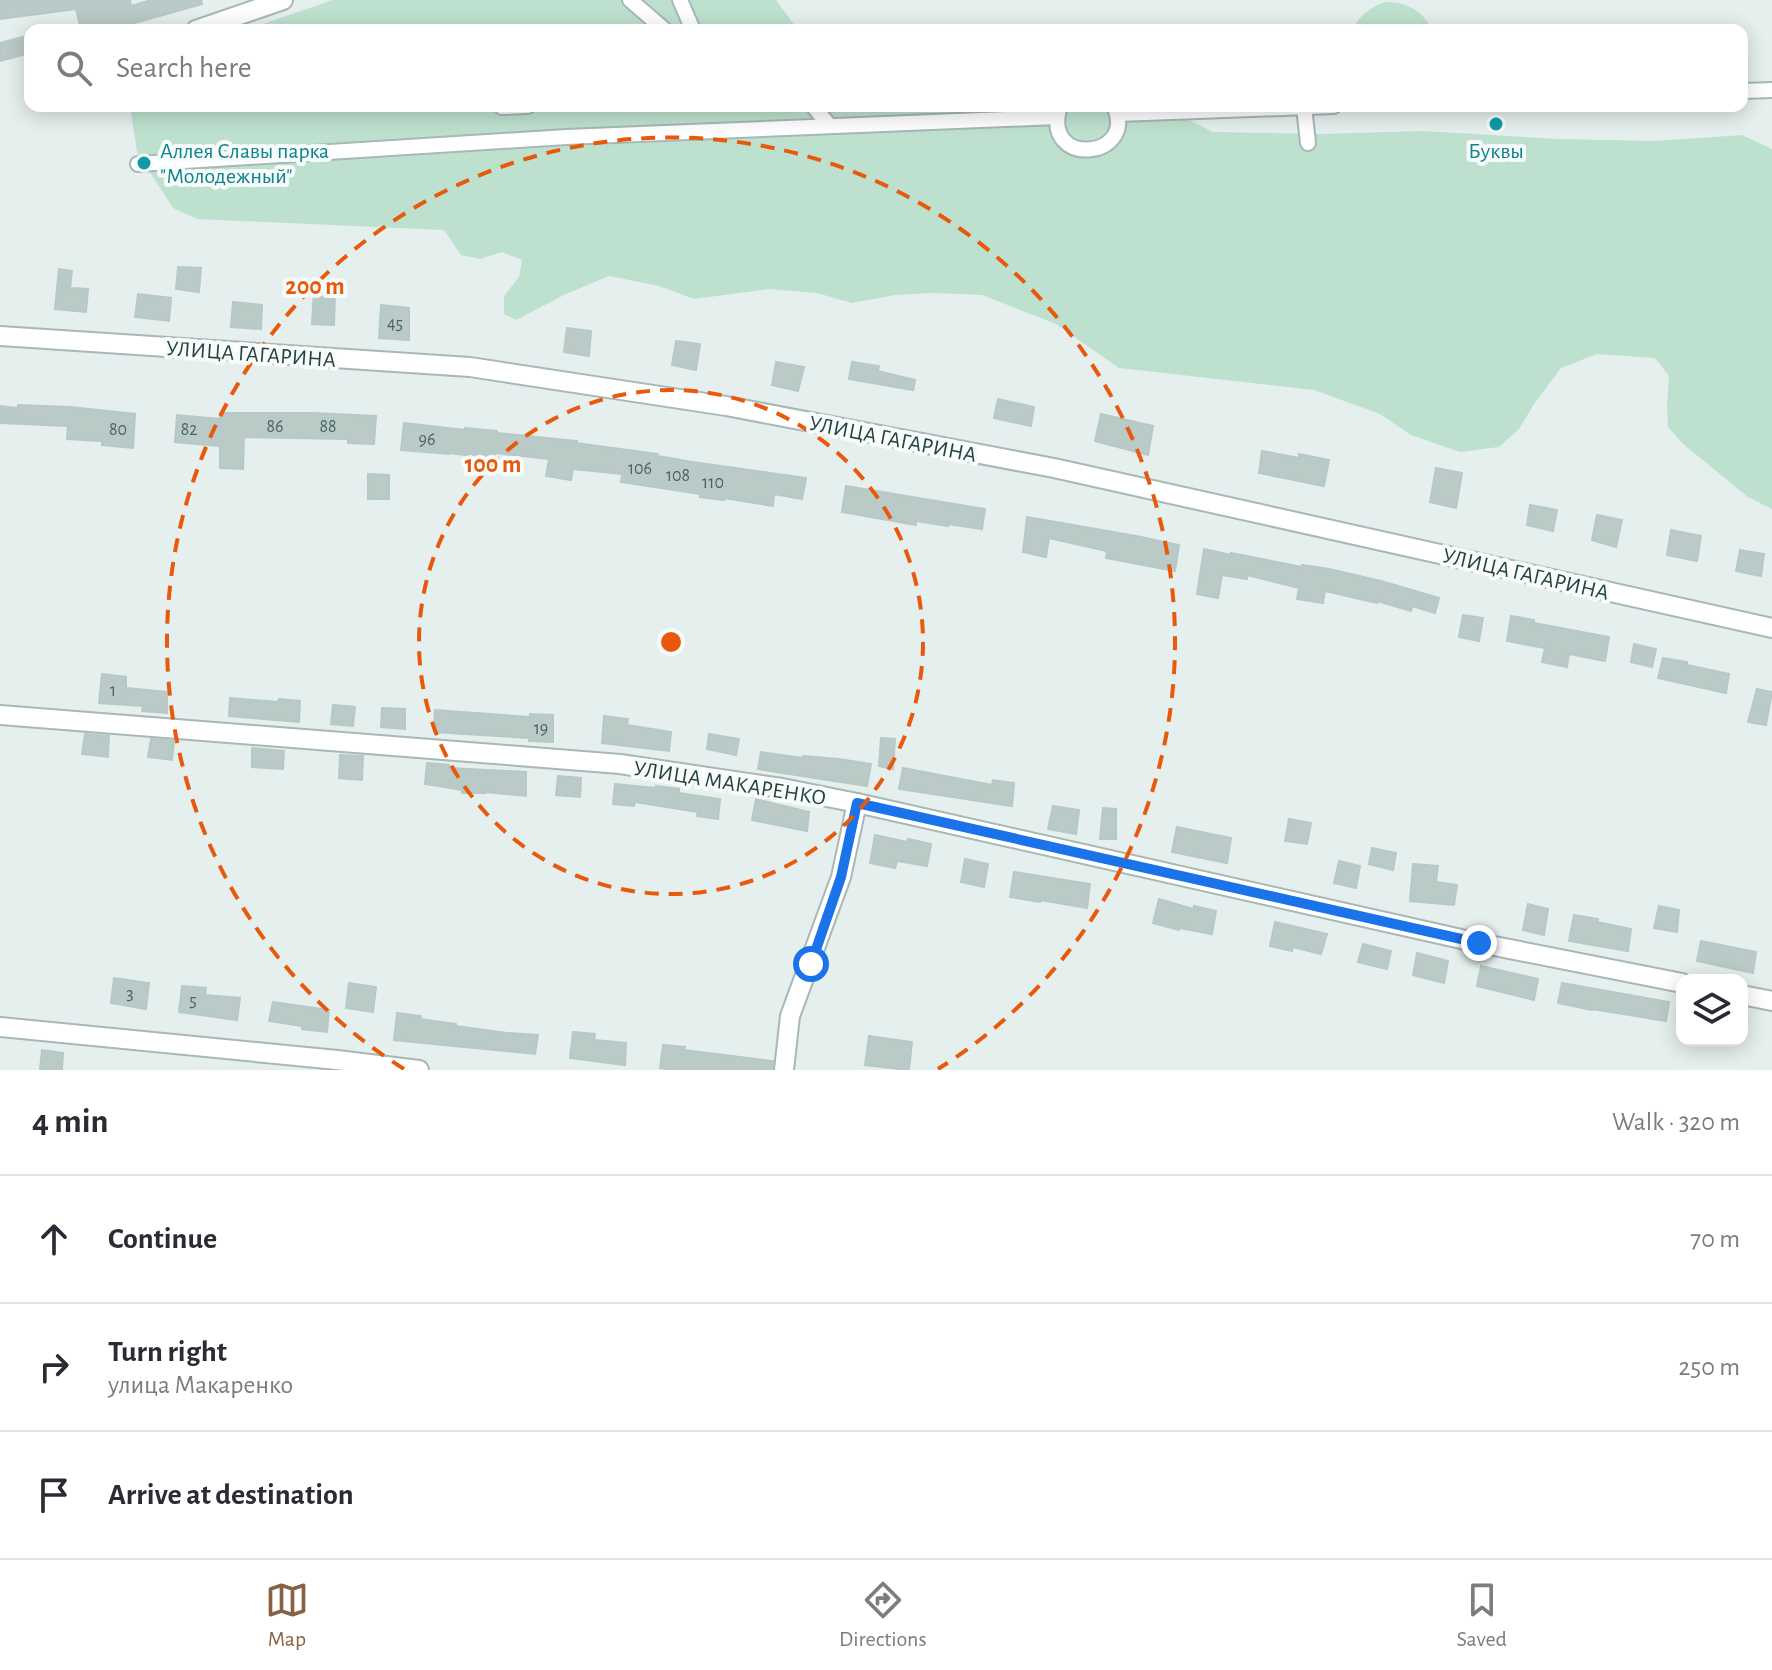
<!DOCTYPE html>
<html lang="en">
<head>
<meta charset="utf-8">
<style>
	:root { --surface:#fff; --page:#f7f7f7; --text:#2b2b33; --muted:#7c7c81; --line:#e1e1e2; --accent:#886145 }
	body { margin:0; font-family:"Alegreya Sans",sans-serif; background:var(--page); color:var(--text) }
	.controls { position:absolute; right:24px; bottom:24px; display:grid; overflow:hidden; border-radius:16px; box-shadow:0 4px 20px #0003 }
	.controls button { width:72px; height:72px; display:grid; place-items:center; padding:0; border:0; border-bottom:2px solid var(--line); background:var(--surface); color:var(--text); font:40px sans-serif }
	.stop { position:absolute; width:24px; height:24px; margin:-18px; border:6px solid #1a73e8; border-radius:50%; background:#fff }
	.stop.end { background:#1a73e8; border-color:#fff; box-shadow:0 2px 8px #0008 }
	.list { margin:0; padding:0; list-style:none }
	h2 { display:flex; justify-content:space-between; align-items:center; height:104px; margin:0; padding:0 32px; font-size:34px }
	h2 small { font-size:26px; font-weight:400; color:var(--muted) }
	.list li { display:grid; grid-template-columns:52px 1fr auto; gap:24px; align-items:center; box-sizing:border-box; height:128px; padding:0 32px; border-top:2px solid var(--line) }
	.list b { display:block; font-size:30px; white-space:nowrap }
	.list p { margin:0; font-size:26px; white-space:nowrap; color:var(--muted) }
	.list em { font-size:26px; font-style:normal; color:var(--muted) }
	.icon { flex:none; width:44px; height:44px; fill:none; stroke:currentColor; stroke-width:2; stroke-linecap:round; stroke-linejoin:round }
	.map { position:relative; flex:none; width:1772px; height:1070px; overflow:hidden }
	.search { position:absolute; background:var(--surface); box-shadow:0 4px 20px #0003; left:24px; right:24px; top:24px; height:88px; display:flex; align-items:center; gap:20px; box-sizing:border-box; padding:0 28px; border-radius:16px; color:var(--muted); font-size:30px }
	.sheet { height:488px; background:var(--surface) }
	nav { display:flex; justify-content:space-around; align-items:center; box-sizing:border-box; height:112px; border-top:2px solid var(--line); background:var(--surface); font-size:22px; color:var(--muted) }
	nav a { display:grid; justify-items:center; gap:4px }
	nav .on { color:var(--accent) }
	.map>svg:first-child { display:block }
</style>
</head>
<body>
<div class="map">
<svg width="1772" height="1070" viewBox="0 0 1772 1070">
	<rect width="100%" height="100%" fill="#e5efed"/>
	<!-- green -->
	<g fill="#bee1cf">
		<polygon points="333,0 776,0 798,30 245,30"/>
		<path d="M 1385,2 C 1407,2 1422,10 1432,30 L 1352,30 C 1360,15 1369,8 1385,2 Z"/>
		<polygon points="130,106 1161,106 1213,132 1321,134 1423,131 1558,139 1654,141 1742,135 1772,149 1772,509 1748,497 1683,444 1668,427 1667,406 1669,376 1655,358 1597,354 1561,368 1534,404 1519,429 1499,447 1460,452 1411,435 1380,414 1314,390 1119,368 1056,324 982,295 934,293 895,295 852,303 817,293 769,289 694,299 659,286 609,276 564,295 516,320 504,314 504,296 519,277 522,260 502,252 480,259 461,255 444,230 197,219 173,208 137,152"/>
	</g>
	<!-- building -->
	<g fill="#bacac7" stroke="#b7c9c6" stroke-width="2">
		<polygon points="0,0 130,0 131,6 151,0 201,0 202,4 110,30 81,30 76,9 0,19"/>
		<polygon points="30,35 30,53 0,61 0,43"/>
		<polygon points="178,267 201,268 199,292 176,289"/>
		<polygon points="59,269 72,271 70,288 88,289 86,312 55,309"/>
		<polygon points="314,290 335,291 334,325 312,324"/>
		<polygon points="138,294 171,298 169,321 135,317"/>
		<polygon points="233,302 262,305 261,329 231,327"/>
		<polygon points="381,305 409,308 409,340 379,338"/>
		<polygon points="567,328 591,331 589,356 564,352"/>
		<polygon points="676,341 700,344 696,370 672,365"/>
		<polygon points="776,362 804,367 798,391 772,385"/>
		<polygon points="852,362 879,366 878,371 915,380 913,390 849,379"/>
		<polygon points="998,399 1034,407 1031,426 994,418"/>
		<polygon points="18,405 70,407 135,414 133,448 102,445 102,441 67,439 68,426 0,423 0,406 18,408"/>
		<polygon points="220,413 312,413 376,416 374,444 348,443 348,439 244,437 243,469 220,468 220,446 175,442 177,415 220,419"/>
		<polygon points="1101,414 1153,426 1148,455 1095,441"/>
		<polygon points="404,423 465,430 465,428 497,431 497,433 577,441 576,443 658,454 658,456 692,462 806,478 802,499 774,494 773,506 724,498 724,500 700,497 700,494 621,482 622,474 573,469 571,480 546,476 549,459 495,453 494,459 450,453 450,454 401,450"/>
		<polygon points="1262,451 1299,458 1299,454 1329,460 1324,486 1259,473"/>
		<polygon points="1436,468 1462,473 1456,508 1430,502"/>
		<polygon points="368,474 389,475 389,499 368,499"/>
		<polygon points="846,486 985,509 982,529 948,524 948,526 916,521 916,525 842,512"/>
		<polygon points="1530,505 1557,510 1553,531 1527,525"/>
		<polygon points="1597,515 1622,520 1616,547 1592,540"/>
		<polygon points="1027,517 1136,536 1179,545 1175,571 1106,558 1107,551 1049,538 1046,557 1023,552"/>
		<polygon points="1671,530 1701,536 1697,561 1667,555"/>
		<polygon points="1204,549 1231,555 1231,553 1302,567 1302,565 1329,569 1381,581 1439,598 1435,613 1412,606 1411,611 1377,601 1377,603 1325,591 1323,603 1297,599 1299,588 1247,575 1247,579 1222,575 1218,598 1197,594"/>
		<polygon points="1740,550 1764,554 1761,576 1736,571"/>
		<polygon points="1463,615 1483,618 1479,641 1459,637"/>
		<polygon points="1511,616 1534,620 1534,623 1609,637 1605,661 1569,654 1567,667 1542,662 1545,648 1507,641"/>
		<polygon points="1634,644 1656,649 1652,667 1631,662"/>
		<polygon points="1663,658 1687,662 1687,665 1729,674 1726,693 1658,678"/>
		<polygon points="102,674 126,677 126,688 167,692 167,713 142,711 143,706 99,703"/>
		<polygon points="1757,689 1772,692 1766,725 1748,722"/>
		<polygon points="230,698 278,702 279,699 300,701 299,722 229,716"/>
		<polygon points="333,705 355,707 353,726 331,724"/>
		<polygon points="382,708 405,709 405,729 381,727"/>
		<polygon points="435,710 530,717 530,714 553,715 553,742 529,741 529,738 434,732"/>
		<polygon points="604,716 628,719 627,725 671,732 669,751 602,743"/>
		<polygon points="85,734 109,736 108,757 82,754"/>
		<polygon points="709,734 739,739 736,755 707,749"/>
		<polygon points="881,738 895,739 893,769 879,766"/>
		<polygon points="151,739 174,741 172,760 148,757"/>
		<polygon points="252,748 284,751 283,769 252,767"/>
		<polygon points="761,752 802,758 803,756 839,759 871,764 867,786 758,769"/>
		<polygon points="340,755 363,756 362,780 339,778"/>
		<polygon points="427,763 449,765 449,768 526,772 526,796 485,792 485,793 462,793 462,790 425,784"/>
		<polygon points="903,768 992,785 993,780 1014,783 1012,806 899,789"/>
		<polygon points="558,776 581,778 580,797 556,795"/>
		<polygon points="615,784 656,788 656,786 679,789 679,793 720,799 718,819 697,816 698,812 635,802 634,806 613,804"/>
		<polygon points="756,799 809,812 807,831 752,820"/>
		<polygon points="1053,806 1079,810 1076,834 1048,829"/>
		<polygon points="1103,808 1116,809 1116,839 1100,839"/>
		<polygon points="1289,819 1311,823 1307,844 1285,841"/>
		<polygon points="1177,827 1231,838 1227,863 1172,852"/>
		<polygon points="875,835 907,842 908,839 931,844 927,866 897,861 895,868 870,863"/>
		<polygon points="1372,848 1396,853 1393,870 1369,864"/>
		<polygon points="965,859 988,864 984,887 961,882"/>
		<polygon points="1339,861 1360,866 1356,888 1334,883"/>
		<polygon points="1413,864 1438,866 1436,882 1457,885 1454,905 1410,901"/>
		<polygon points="1014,872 1090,884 1087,908 1041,900 1040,902 1010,897"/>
		<polygon points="1159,899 1193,909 1194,906 1216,911 1212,934 1179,928 1179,930 1153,923"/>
		<polygon points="1528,904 1548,909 1544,935 1523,930"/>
		<polygon points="1659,906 1679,910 1677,932 1654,928"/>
		<polygon points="1574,915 1598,919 1597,922 1631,929 1628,951 1569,941"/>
		<polygon points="1275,922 1327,934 1321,954 1293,947 1292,951 1270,946"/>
		<polygon points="1701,941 1756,952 1753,973 1697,961"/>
		<polygon points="1363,944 1391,951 1387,969 1358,962"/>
		<polygon points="1417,953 1448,961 1444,983 1413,975"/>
		<polygon points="1481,966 1538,979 1534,1000 1477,986"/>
		<polygon points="114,978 149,983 146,1009 111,1003"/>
		<polygon points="349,983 376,987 373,1012 346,1008"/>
		<polygon points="1562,983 1669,1002 1666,1021 1592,1009 1592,1010 1558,1003"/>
		<polygon points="182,986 206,988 205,995 240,998 237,1020 179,1012"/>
		<polygon points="273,1002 329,1010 327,1032 302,1029 302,1026 269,1021"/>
		<polygon points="397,1013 421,1016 420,1019 456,1024 456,1026 507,1033 538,1035 535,1054 394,1040"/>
		<polygon points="573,1032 595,1034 594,1040 626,1043 625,1065 570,1058"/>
		<polygon points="869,1036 912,1042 909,1070 865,1065"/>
		<polygon points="663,1045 685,1047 684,1050 773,1061 772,1070 672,1070 660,1068"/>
		<polygon points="42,1050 63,1053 62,1070 40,1070"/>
	</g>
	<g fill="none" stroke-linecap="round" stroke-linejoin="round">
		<defs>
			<g id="pedestrian">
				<polyline points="630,0 665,30"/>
				<polyline points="680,0 693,30"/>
				<polyline points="1742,91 1772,90"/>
				<polyline points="813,106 829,125"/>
				<path d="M 1060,106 C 1040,169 1139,159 1114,106"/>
				<polyline points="502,107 528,106"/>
				<polyline points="1304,107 1308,143"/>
				<polyline points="1118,114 1334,106"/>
				<polyline points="138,164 566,137 1057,117"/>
			</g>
			<g id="minor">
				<polyline points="196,30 283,0"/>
				<polyline points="0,336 470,367 726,406 1054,468 1772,628"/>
				<polyline points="0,715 620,764 782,788 857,803 1479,943 1682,983"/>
				<polyline points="1742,995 1772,1001"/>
				<polyline points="0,1027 337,1060 419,1070"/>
				<polyline points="784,1070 790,1016 841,877 857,803"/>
			</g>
		</defs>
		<!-- pedestrian casing -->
		<use href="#pedestrian" stroke="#a7b8b6" stroke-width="18"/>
		<!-- minor casing -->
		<use href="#minor" stroke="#a7b8b6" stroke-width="22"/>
		<!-- pedestrian -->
		<use href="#pedestrian" stroke="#fff" stroke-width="14"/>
		<!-- minor -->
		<use href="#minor" stroke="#fff" stroke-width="18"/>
	</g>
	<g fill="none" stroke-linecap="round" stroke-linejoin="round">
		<!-- route -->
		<polyline stroke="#1a73e8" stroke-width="10" points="811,964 841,877 857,803 1479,943"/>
	</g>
	<!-- distance rings -->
	<g fill="none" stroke="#e8590c" stroke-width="4" stroke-dasharray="14 10">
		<circle cx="671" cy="642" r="252"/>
		<path d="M404 1069A504 504 0 1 1 938 1069"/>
	</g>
	<!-- markers -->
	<g fill="#0f9aa8" stroke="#f7fbfa" stroke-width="3">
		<circle cx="1496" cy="124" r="8"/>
		<circle cx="144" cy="163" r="8"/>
	</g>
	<g text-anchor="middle" stroke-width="8" stroke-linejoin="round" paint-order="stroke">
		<!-- number labels -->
		<g font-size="18" fill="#496562">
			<text x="395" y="329">45</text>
			<text x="275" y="432">86</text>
			<text x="328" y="432">88</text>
			<text x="118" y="435">80</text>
			<text x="189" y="435">82</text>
			<text x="427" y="445">96</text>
			<text x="640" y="474">106</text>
			<text x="678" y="481">108</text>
			<text x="713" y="488">110</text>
			<text x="113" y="696">1</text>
			<text x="541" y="734">19</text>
			<text x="130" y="999">3</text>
			<text x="193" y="1006">5</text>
		</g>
		<!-- culture labels -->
		<g font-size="22" fill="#0d838f" stroke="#f7fbfa" text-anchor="start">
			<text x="160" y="158">Аллея Славы парка<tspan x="160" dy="25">"Молодежный"</tspan></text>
			<text x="1496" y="158" text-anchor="middle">Буквы</text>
		</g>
		<!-- street labels -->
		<g font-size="22" fill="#234341" stroke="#f7fbfa">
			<text transform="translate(251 353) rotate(4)" y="8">УЛИЦА ГАГАРИНА</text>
			<text transform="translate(893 438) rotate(11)" y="8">УЛИЦА ГАГАРИНА</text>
			<text transform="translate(1526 573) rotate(13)" y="8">УЛИЦА ГАГАРИНА</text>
			<text transform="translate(730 782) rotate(9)" y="8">УЛИЦА МАКАРЕНКО</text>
		</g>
	</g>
	<circle cx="671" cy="642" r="12" fill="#e8590c" stroke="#f7fbfa" stroke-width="4"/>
	<g font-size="24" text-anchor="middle" font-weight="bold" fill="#e8590c" stroke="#f7fbfa" stroke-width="8" stroke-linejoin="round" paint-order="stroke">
		<text x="315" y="294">200 m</text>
		<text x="493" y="472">100 m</text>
	</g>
</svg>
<div class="controls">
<button><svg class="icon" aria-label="layers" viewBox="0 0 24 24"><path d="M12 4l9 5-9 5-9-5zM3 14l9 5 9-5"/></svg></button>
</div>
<div class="stop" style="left:811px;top:964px"></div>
<div class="stop end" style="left:1479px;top:943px"></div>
<div class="search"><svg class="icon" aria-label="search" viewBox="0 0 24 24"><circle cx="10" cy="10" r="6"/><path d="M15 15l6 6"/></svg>Search here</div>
</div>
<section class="sheet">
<h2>4 min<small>Walk · 320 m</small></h2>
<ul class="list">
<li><svg class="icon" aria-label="ahead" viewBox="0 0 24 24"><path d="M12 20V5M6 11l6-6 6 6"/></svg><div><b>Continue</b></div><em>70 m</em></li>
<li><svg class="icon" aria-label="right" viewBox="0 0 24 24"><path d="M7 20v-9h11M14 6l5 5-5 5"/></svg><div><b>Turn right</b><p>улица Макаренко</p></div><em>250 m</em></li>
<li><svg class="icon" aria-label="arrive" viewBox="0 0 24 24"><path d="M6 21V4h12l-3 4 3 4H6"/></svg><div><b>Arrive at destination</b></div></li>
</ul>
</section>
<nav>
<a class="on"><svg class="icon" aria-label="map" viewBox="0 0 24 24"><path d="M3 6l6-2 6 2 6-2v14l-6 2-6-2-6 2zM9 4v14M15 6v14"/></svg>Map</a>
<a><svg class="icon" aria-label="directions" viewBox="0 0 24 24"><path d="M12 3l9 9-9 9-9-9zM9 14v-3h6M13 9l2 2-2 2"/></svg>Directions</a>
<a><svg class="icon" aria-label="saved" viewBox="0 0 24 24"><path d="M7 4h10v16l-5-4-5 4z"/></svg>Saved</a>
</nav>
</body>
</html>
